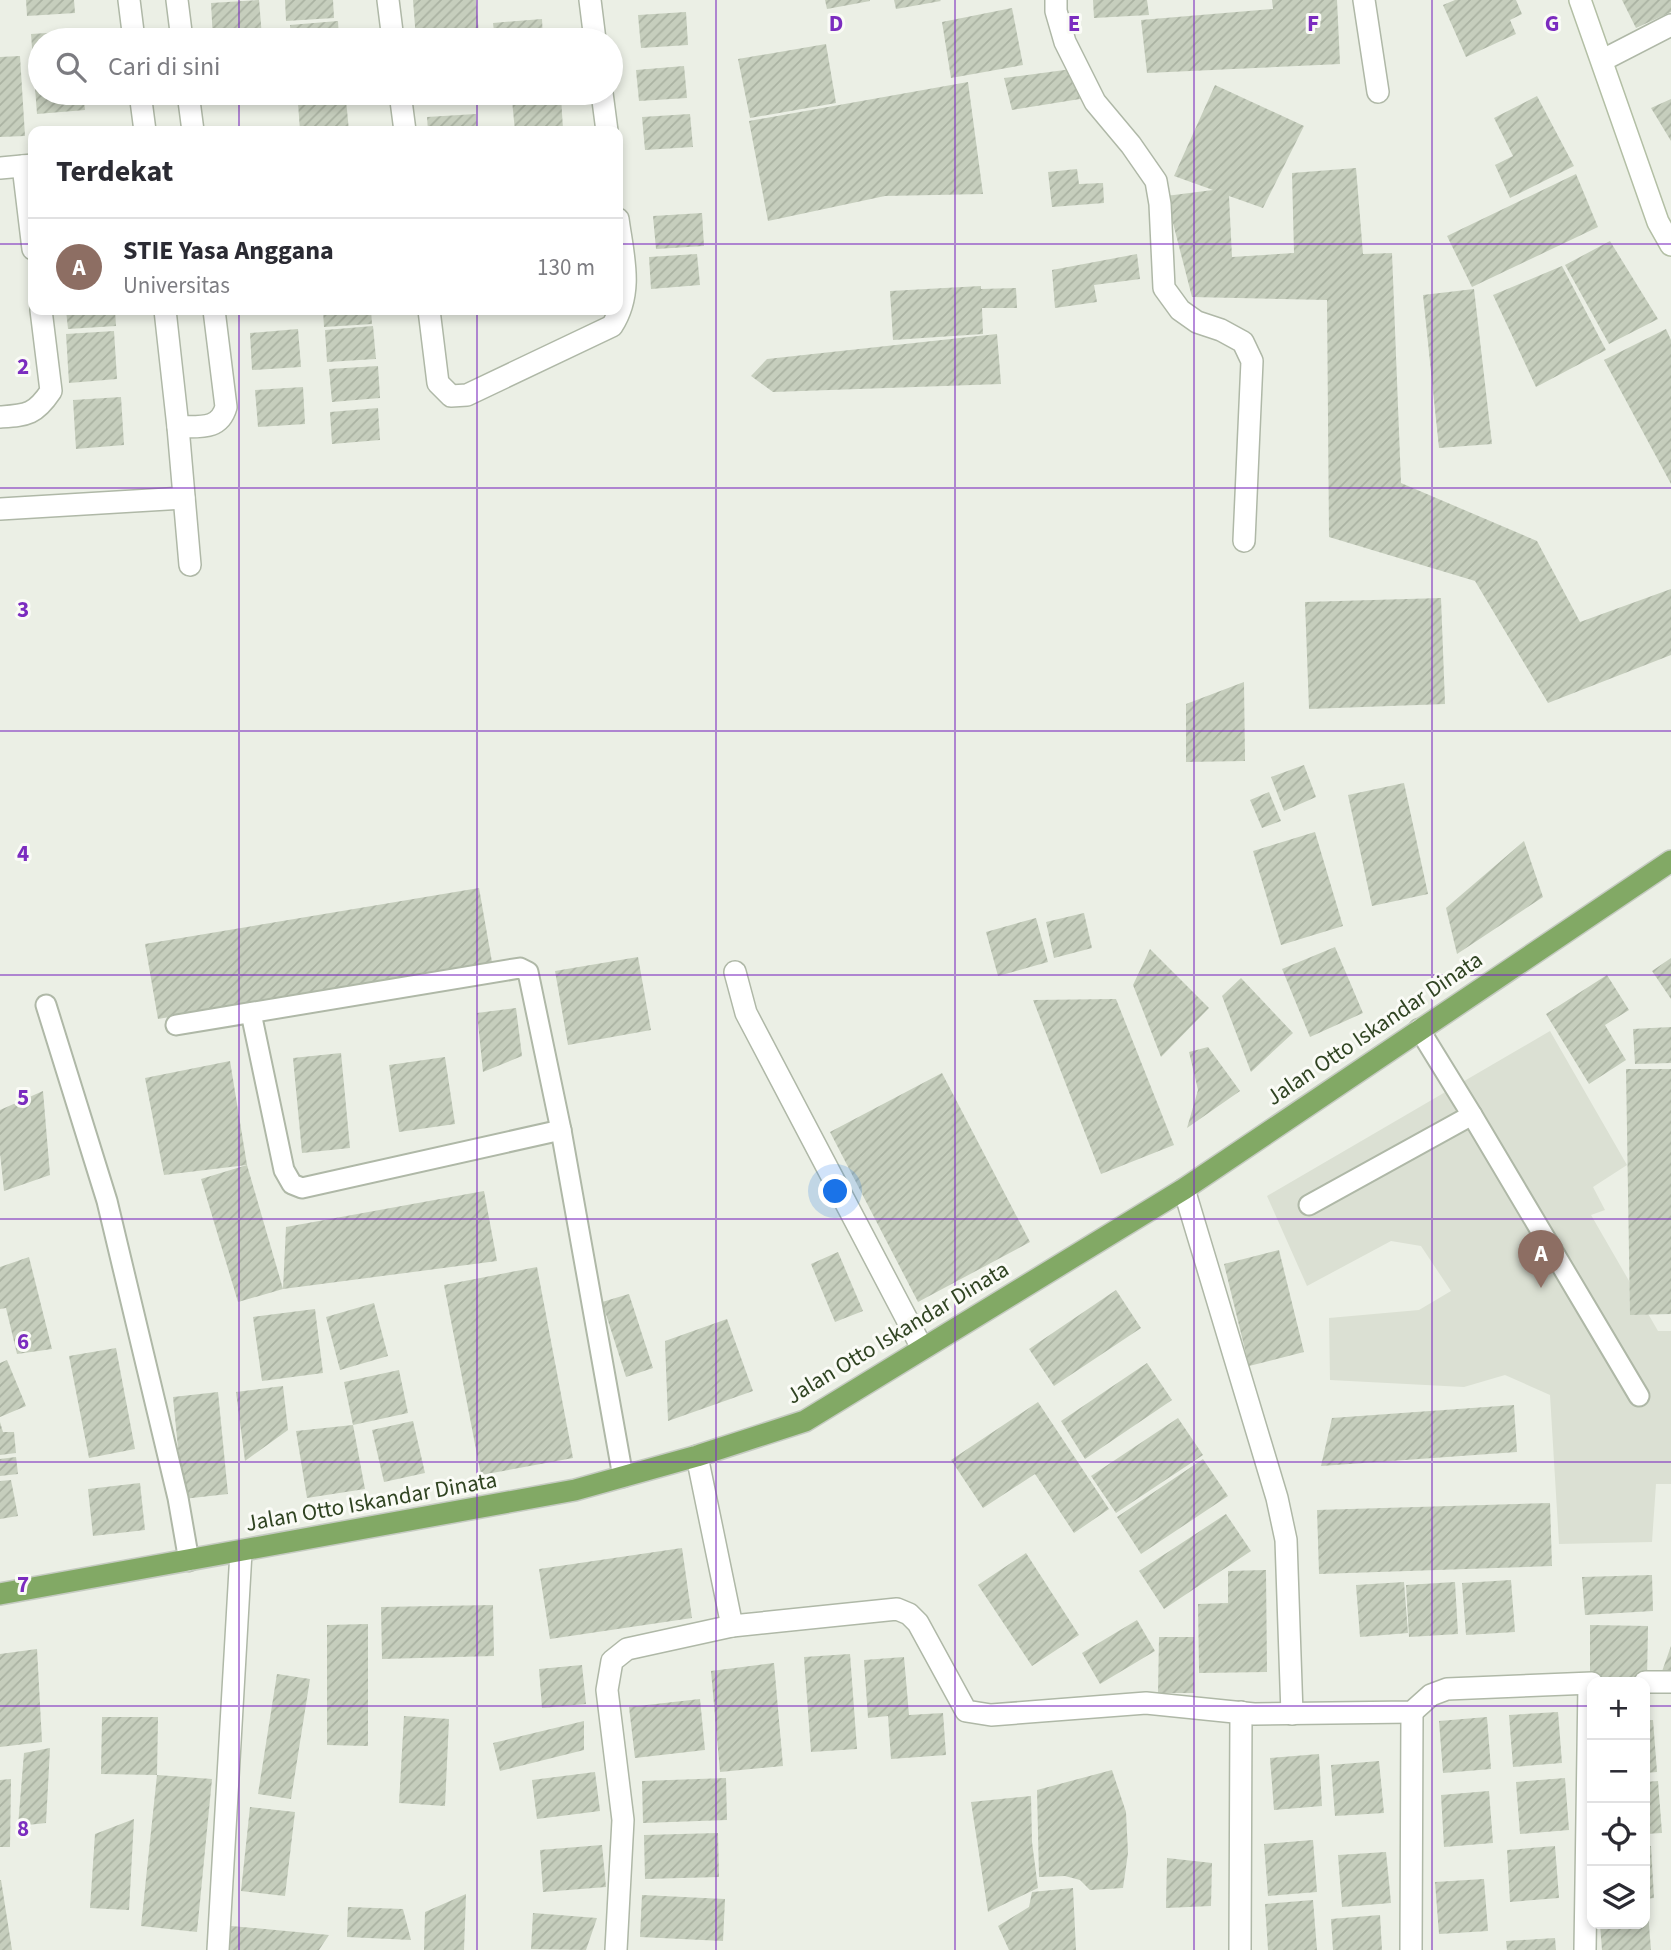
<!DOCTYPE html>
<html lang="id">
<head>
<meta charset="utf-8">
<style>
	:root { --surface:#fff; --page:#f7f7f7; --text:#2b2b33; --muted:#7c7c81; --line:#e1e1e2; --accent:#8a3d88 }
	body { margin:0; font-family:"Source Sans 3",sans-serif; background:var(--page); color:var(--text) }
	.controls { position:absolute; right:21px; bottom:21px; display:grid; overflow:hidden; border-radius:14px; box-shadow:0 4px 10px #0003 }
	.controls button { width:63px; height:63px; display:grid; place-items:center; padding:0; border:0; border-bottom:2px solid var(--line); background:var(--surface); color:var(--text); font:35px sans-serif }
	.you { position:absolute; left:836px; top:1192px; width:24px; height:24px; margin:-18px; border:5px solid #fff; border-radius:50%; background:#1a73e8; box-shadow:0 0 0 10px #1a73e833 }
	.badge { display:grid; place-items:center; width:46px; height:46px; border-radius:50%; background:var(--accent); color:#fff; font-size:23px; font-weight:700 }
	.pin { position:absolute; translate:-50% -58px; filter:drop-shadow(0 2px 4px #0008) }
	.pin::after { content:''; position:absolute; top:37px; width:24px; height:21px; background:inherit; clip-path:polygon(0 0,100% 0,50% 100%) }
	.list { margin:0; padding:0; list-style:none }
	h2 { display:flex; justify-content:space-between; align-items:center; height:91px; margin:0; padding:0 28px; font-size:30px }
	h2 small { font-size:23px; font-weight:400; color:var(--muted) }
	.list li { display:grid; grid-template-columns:46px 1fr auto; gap:21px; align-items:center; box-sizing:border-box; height:98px; padding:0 28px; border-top:2px solid var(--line) }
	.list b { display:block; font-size:26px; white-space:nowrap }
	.list p { margin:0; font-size:23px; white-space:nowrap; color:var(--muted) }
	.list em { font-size:23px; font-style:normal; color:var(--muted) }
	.icon { flex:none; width:38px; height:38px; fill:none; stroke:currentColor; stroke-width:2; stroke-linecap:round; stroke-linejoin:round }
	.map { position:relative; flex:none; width:1671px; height:1950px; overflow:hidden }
	.search { position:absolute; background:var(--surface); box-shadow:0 4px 10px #0003; left:28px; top:28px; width:595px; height:77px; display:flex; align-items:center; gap:18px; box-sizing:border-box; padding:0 24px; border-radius:38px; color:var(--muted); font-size:26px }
	.panel { position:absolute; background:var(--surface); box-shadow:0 4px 10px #0003; left:28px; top:126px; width:595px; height:189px; border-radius:14px }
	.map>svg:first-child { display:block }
</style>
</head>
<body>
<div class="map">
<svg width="1671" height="1950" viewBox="0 0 1671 1950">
	<defs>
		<pattern id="building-hatch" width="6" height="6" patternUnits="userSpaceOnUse" patternTransform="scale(1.75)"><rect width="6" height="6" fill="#c6cebd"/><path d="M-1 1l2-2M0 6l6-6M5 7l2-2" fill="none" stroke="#aab2a2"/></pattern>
	</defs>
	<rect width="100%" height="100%" fill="#ebefe5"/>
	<!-- built -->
	<polygon fill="#dbe0d3" points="1550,1031 1627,1165 1593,1187 1605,1210 1591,1215 1658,1331 1671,1331 1671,1484 1656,1484 1652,1542 1559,1544 1550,1395 1505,1375 1464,1387 1330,1380 1329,1318 1419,1310 1451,1291 1421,1246 1391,1241 1307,1286 1267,1196"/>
	<!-- building -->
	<g fill="url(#building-hatch)">
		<polygon points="26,0 74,0 75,13 27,16"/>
		<polygon points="259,0 262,37 213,40 211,3"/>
		<polygon points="285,0 333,0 334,18 286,21"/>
		<polygon points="413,0 476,0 479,34 416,39"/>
		<polygon points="825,0 870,0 870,1 827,9"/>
		<polygon points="894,0 940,0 941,1 896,9"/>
		<polygon points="1093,0 1147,0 1149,15 1094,18"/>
		<polygon points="1272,0 1337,0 1340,64 1147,73 1141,20 1273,9"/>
		<polygon points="1455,0 1516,0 1522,14 1510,20 1516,34 1466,57 1443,5"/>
		<polygon points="1622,0 1671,0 1671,12 1636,28"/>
		<polygon points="1012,8 1023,65 951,78 942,22"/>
		<polygon points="686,12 688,45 641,48 638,15"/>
		<polygon points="542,19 543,40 495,40 493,23"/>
		<polygon points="338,21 339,40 291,40 290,25"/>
		<polygon points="79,31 80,40 40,40 40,93 83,93 85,110 37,114 31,34"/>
		<polygon points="826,44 836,103 750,118 738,59"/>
		<polygon points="20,56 25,136 0,137 0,57"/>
		<polygon points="684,66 687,98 639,101 636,70"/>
		<polygon points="1072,69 1080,99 1012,110 1004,78"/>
		<polygon points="968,82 983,194 885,196 768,221 749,121"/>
		<polygon points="1215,85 1304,126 1263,208 1229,196 1232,257 1294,253 1292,173 1356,168 1363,254 1392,253 1401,483 1537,541 1580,622 1671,589 1671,655 1548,703 1475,581 1329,537 1327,300 1192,297 1166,196 1213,190 1174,176"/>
		<polygon points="221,93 268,93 269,101 221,104"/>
		<polygon points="294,93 318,93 318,95 294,96"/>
		<polygon points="1537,96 1574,166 1510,198 1495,165 1513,156 1494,118"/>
		<polygon points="561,97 563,129 515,131 512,100"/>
		<polygon points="1671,99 1671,141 1651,108"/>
		<polygon points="346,100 349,131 300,131 298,103"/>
		<polygon points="476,114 477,131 428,131 427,117"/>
		<polygon points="690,114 693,147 645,150 642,117"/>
		<polygon points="1077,169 1079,184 1103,183 1104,203 1052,207 1048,172"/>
		<polygon points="1576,174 1598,227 1472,287 1447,236"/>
		<polygon points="702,213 704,246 656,249 653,216"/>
		<polygon points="1610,241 1658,319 1609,344 1565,265"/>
		<polygon points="697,254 700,285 651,289 649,257"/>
		<polygon points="1137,254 1140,279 1094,285 1097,302 1055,308 1052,270"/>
		<polygon points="1562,266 1606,350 1536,387 1493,295"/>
		<polygon points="981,286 981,289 1016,288 1017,308 982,308 983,334 893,340 890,291"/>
		<polygon points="1474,289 1492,444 1439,448 1423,295"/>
		<polygon points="66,310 115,310 116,326 68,329"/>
		<polygon points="323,310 371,310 372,324 324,327"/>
		<polygon points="373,326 376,359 327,362 325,330"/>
		<polygon points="298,329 301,367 252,370 250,333"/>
		<polygon points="1666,329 1671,340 1671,484 1604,360"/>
		<polygon points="114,331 117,379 69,383 66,334"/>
		<polygon points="997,334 1001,384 773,392 751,376 767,359"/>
		<polygon points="378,366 380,398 332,402 329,369"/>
		<polygon points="303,387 305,424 258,427 255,390"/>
		<polygon points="121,397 124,445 76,449 73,400"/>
		<polygon points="378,408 380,440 332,444 330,412"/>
		<polygon points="1441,598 1445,704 1309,709 1305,602"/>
		<polygon points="1244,682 1245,761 1186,762 1186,704"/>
		<polygon points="1304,765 1316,797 1284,811 1271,777"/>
		<polygon points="1404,783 1428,894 1372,906 1348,795"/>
		<polygon points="1269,792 1281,821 1262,828 1250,800"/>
		<polygon points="1315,832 1343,926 1281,945 1253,851"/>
		<polygon points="1524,841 1543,897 1457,954 1446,908"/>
		<polygon points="479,888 492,962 158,1019 145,944"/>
		<polygon points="1084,913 1092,948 1054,958 1046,922"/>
		<polygon points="1036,918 1048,962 998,976 986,932"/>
		<polygon points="1335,947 1363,1013 1310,1037 1282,969"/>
		<polygon points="1150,949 1209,1008 1161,1057 1133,985"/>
		<polygon points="638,957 651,1030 568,1045 555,971"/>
		<polygon points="1671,958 1671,999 1652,971"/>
		<polygon points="1607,975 1629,1010 1605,1025 1626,1060 1589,1084 1546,1014"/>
		<polygon points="1241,978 1293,1033 1251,1072 1222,996"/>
		<polygon points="1116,999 1174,1145 1101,1174 1033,1000"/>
		<polygon points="516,1008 522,1056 483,1072 477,1013"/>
		<polygon points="1671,1027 1671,1063 1635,1064 1633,1029"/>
		<polygon points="1208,1047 1240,1091 1187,1128 1198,1090 1189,1052"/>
		<polygon points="341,1053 350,1148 302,1153 293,1058"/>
		<polygon points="445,1057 455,1124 399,1132 389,1065"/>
		<polygon points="230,1061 247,1165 164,1175 145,1078"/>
		<polygon points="1626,1069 1671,1069 1671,1314 1630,1315"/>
		<polygon points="942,1073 1030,1242 918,1302 830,1132"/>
		<polygon points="43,1091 50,1175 4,1191 0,1153 0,1110"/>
		<polygon points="247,1165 283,1289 238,1302 201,1179"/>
		<polygon points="484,1191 497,1261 283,1289 286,1227"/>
		<polygon points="1279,1250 1304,1352 1249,1366 1224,1264"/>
		<polygon points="838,1252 863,1311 835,1322 811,1264"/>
		<polygon points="29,1257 52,1349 17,1354 6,1308 0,1309 0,1267"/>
		<polygon points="537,1267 573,1458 481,1475 444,1285"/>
		<polygon points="1116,1290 1141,1328 1054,1386 1029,1349"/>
		<polygon points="629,1294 653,1368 626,1377 602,1302"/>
		<polygon points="374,1303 388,1356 340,1370 326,1317"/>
		<polygon points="315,1309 323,1373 262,1381 253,1317"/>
		<polygon points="727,1319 753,1391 668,1421 665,1341"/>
		<polygon points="116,1348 135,1449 89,1458 69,1356"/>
		<polygon points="7,1360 26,1406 0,1417 0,1363"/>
		<polygon points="1147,1363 1172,1400 1085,1459 1061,1421"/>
		<polygon points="399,1370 408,1413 353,1425 344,1382"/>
		<polygon points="283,1386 288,1430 245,1461 236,1392"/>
		<polygon points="218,1392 228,1494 183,1499 173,1397"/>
		<polygon points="1038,1402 1109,1509 1074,1533 1035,1474 983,1508 951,1460"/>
		<polygon points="1514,1405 1517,1452 1321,1466 1332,1418"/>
		<polygon points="1178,1418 1203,1455 1116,1513 1091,1476"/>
		<polygon points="413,1421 425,1473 384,1482 372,1430"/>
		<polygon points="0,1422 3,1432 14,1432 16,1453 0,1455"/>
		<polygon points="353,1425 365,1489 307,1498 296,1431"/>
		<polygon points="16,1457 18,1474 0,1476 0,1459"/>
		<polygon points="1203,1459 1228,1496 1141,1554 1117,1517"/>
		<polygon points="11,1480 18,1516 0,1519 0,1481"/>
		<polygon points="140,1483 145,1530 93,1536 88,1489"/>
		<polygon points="1550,1503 1552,1566 1319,1574 1317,1510"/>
		<polygon points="1226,1514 1251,1551 1164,1609 1139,1571"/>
		<polygon points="682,1548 692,1618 550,1639 539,1569"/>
		<polygon points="1026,1553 1079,1635 1032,1666 978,1585"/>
		<polygon points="1266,1570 1267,1672 1199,1673 1198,1604 1228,1603 1228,1571"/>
		<polygon points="1652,1575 1653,1611 1585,1615 1582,1577"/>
		<polygon points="1511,1580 1515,1632 1466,1635 1462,1583"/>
		<polygon points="1404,1582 1408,1633 1360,1637 1356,1585"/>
		<polygon points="1455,1582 1458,1634 1409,1637 1406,1585"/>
		<polygon points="493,1605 494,1656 382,1659 381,1607"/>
		<polygon points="1137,1620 1155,1651 1100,1684 1082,1653"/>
		<polygon points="368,1624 368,1746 327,1745 327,1625"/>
		<polygon points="1590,1625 1648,1626 1647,1679 1590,1678"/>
		<polygon points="1159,1637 1194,1637 1194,1693 1158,1693"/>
		<polygon points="1671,1646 1671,1676 1660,1677"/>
		<polygon points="37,1649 42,1742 0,1747 0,1654"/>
		<polygon points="850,1654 857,1749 811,1752 804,1657"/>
		<polygon points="904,1657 909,1715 943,1713 946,1755 891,1759 888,1716 868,1718 864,1660"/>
		<polygon points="774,1663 783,1766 720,1772 711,1671"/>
		<polygon points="582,1665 586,1704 542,1708 539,1669"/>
		<polygon points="277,1674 310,1679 291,1799 258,1794"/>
		<polygon points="700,1699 705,1750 635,1758 629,1707"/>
		<polygon points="1558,1712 1562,1763 1513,1767 1509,1715"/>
		<polygon points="404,1716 449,1719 445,1806 399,1803"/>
		<polygon points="102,1717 158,1717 157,1775 101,1774"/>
		<polygon points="1487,1717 1491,1769 1443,1773 1439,1721"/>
		<polygon points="1653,1720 1657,1772 1645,1773 1645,1721"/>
		<polygon points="584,1721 584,1750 500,1771 493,1743"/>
		<polygon points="50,1748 46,1823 18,1826 24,1753"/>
		<polygon points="1319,1754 1322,1806 1274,1810 1270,1758"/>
		<polygon points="1379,1761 1384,1813 1335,1816 1331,1765"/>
		<polygon points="1112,1770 1126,1812 1128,1853 1123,1888 1090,1890 1080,1880 1065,1876 1039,1877 1037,1790"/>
		<polygon points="595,1772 600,1811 537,1819 532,1780"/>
		<polygon points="157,1775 212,1779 197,1932 141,1926"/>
		<polygon points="726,1778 727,1820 643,1823 642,1781"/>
		<polygon points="1565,1778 1569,1830 1520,1834 1516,1782"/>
		<polygon points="11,1779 10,1847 0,1847 0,1780"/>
		<polygon points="1658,1781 1662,1833 1645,1834 1645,1782"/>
		<polygon points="1489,1791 1493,1843 1444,1847 1441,1795"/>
		<polygon points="1031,1796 1032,1842 1038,1888 988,1912 971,1802"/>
		<polygon points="250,1807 295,1812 285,1896 241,1891"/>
		<polygon points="134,1819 129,1910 90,1908 95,1834"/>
		<polygon points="718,1833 719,1877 645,1879 644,1835"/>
		<polygon points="1313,1840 1317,1892 1268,1896 1264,1844"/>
		<polygon points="602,1845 606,1887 543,1892 540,1850"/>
		<polygon points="1555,1846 1559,1898 1510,1902 1507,1850"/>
		<polygon points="1645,1846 1651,1846 1654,1898 1645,1899"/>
		<polygon points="1386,1852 1391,1903 1342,1907 1338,1855"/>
		<polygon points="1167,1858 1212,1863 1211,1906 1166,1908"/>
		<polygon points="1484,1879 1488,1931 1439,1934 1435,1882"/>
		<polygon points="0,1880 1,1880 12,1950 0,1950"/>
		<polygon points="1073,1888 1076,1950 1009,1950 998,1926 1029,1907 1032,1892"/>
		<polygon points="466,1894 464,1950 424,1950 425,1912"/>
		<polygon points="642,1895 725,1899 723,1941 640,1937"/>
		<polygon points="1313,1900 1317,1950 1268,1950 1265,1904"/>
		<polygon points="1645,1900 1647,1900 1651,1950 1602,1950 1600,1924 1645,1924"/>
		<polygon points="348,1907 403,1909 411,1940 347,1937"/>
		<polygon points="533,1913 597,1918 586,1950 531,1949"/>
		<polygon points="1380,1915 1382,1950 1333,1950 1331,1919"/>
		<polygon points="231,1926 329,1935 319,1950 229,1950"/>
		<polygon points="1555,1938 1556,1950 1507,1950 1506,1941"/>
	</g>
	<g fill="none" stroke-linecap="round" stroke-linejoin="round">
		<defs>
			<g id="lane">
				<polyline points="46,1005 107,1201 178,1498 189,1561"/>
				<polyline points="251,1013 284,1170 292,1184 302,1188 561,1130"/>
				<polyline points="176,1025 520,968 528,972 561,1130 623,1477"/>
				<polyline points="1419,1029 1472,1115 1639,1396"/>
				<polyline points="1309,1205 1472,1115"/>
			</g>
			<g id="street">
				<polyline points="129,0 134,40"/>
				<polyline points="177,0 182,40"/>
				<polyline points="388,0 393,40"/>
				<polyline points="590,0 595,40"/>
				<polyline points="1056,0 1056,11 1065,42 1095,102 1131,145 1156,181 1160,204 1164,288 1180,310 1197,322 1221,330 1243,342 1252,361 1244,541"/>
				<polyline points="1364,0 1378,92"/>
				<polyline points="1603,60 1671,25"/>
				<polyline points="140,93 145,131"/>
				<polyline points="188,93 193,131"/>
				<polyline points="400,93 405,131"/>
				<polyline points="602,93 607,131"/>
				<polyline points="23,166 33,249"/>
				<polyline points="0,168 33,165"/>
				<polyline points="165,310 178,427 190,565"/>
				<path d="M 429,310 L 438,383 L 451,396 L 467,395 L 612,326 C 634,292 623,256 618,219"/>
				<path d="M 0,417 C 27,415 35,415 51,391 L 41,310"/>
				<path d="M 178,427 C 199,426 219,431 226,407 L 214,310"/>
				<polyline points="0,509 184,498"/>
				<polyline points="735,972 746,1013 922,1348"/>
				<polyline points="1184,1189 1277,1498 1286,1540 1292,1714"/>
				<polyline points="697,1456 732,1626 897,1609 909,1614 918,1623 966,1711 991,1715 1146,1703 1254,1714 1412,1712 1431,1695 1447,1689 1592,1683"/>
				<polyline points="1645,1682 1671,1682"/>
				<polyline points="218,1950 241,1552"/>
				<polyline points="616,1950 623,1820 607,1690 612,1661 627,1649 732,1626"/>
				<polyline points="1240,1950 1241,1712"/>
				<polyline points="1411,1950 1412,1712"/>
				<polyline points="1585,1950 1589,1684"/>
			</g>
			<polyline id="secondary" points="1580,0 1658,222 1671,245"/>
			<polyline id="primary" points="0,1594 575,1490 697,1456 805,1421 1184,1189 1671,861"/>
		</defs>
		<!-- lane casing -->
		<use href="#lane" stroke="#afb8a7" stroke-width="23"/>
		<!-- street casing -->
		<use href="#street" stroke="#afb8a7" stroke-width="24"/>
		<!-- secondary casing -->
		<use href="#secondary" stroke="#b3bfa5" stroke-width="24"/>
		<!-- primary casing -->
		<use href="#primary" stroke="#c5cbc1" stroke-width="24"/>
		<!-- lane -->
		<use href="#lane" stroke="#fff" stroke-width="19"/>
		<!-- street -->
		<use href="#street" stroke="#fff" stroke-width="21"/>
		<!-- secondary -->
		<use href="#secondary" stroke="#fff" stroke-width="21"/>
		<!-- primary -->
		<use href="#primary" stroke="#82a965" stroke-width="21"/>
	</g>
	<!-- grid -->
	<path fill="none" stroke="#7b2cbf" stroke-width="2" stroke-opacity="0.55" d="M 239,0 L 239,40M 477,0 L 477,40M 716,0 L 716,1950M 955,0 L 955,1950M 1194,0 L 1194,1950M 1432,0 L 1432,1950M 239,93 L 239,131M 477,93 L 477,131M 0,244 L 33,244M 618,244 L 1671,244M 239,310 L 239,1950M 477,310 L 477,1950M 0,488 L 1671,488M 0,731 L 1671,731M 0,975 L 1671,975M 0,1219 L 1671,1219M 0,1462 L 1671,1462M 0,1706 L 1592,1706M 1645,1706 L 1671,1706"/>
	<g text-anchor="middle" stroke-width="6" stroke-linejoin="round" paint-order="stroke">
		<!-- street labels -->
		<g font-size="23" fill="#304422" stroke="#fafbf6">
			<text transform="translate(1374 1028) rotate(-34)" y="8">Jalan Otto Iskandar Dinata</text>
			<text transform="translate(897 1332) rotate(-31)" y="8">Jalan Otto Iskandar Dinata</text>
			<text transform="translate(371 1501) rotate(-10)" y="8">Jalan Otto Iskandar Dinata</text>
		</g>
	</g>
	<g font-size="23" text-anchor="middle" font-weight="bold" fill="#7b2cbf" stroke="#fafbf6" stroke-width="6" stroke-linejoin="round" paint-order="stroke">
		<text x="836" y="31">D</text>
		<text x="1074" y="31">E</text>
		<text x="1313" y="31">F</text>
		<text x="1552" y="31">G</text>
		<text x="23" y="374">2</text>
		<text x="23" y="617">3</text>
		<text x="23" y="861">4</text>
		<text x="23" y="1105">5</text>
		<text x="23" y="1349">6</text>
		<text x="23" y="1592">7</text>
		<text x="23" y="1836">8</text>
	</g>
</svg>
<div class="controls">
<button>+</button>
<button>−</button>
<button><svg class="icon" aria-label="locate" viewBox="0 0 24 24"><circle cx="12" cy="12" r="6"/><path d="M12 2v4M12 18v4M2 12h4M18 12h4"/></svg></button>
<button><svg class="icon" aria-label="layers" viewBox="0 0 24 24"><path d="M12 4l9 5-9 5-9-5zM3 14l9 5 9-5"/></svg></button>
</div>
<div class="you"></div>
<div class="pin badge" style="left:1541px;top:1288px;background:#8d6e63">A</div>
<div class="search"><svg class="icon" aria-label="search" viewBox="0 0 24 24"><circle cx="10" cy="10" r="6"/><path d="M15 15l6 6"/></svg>Cari di sini</div>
<section class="panel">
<h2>Terdekat<small></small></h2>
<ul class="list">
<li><span class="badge" style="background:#8d6e63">A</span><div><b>STIE Yasa Anggana</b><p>Universitas</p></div><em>130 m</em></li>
</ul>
</section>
</div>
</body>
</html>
